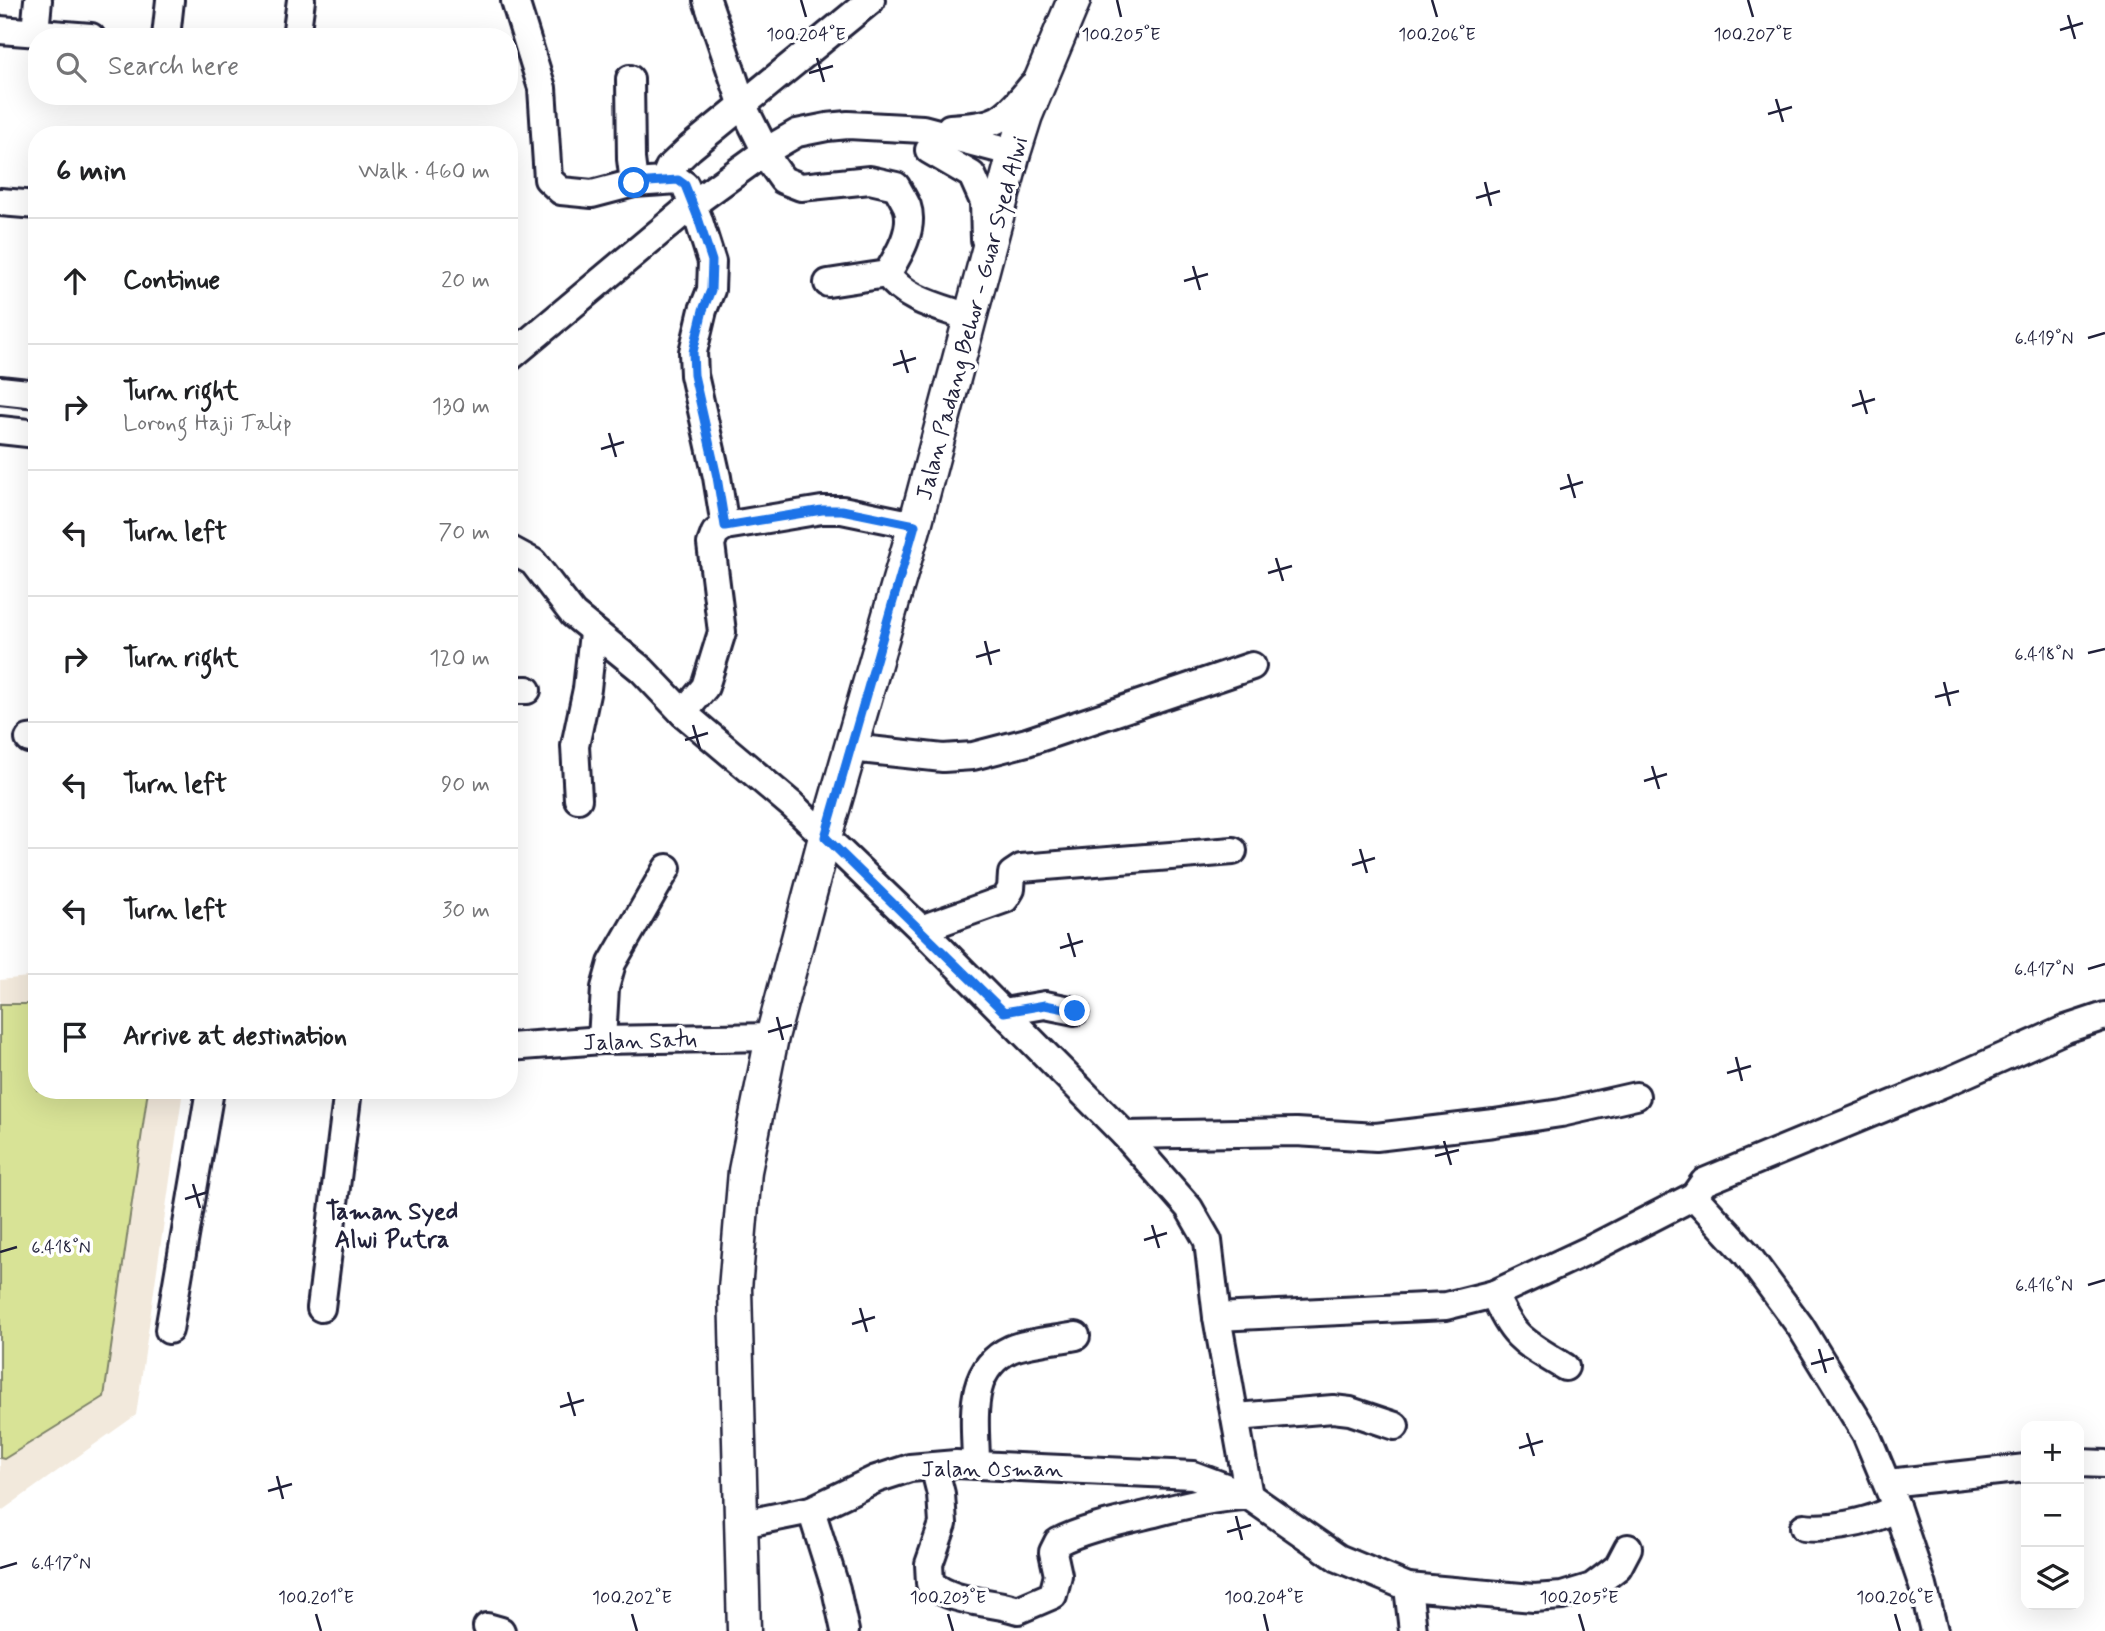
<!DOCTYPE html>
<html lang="en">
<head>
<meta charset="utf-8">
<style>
	:root { --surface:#fff; --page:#f2f2f2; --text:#202124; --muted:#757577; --line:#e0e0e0 }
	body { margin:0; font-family:Mynerve,sans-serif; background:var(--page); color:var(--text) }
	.controls { position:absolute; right:21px; bottom:21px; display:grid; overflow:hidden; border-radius:14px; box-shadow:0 7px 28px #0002 }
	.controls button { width:63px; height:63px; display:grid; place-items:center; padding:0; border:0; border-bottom:2px solid var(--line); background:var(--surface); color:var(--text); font:35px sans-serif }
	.stop { position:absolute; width:21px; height:21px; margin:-16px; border:5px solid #1a73e8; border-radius:50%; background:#fff }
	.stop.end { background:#1a73e8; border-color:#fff; box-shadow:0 2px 7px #0008 }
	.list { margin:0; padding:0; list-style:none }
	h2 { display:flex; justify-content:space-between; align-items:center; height:91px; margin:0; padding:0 28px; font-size:30px }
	h2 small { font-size:23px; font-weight:400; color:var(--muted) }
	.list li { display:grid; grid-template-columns:46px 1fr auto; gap:21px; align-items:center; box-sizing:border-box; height:126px; padding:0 28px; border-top:2px solid var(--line) }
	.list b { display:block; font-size:26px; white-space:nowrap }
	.list p { margin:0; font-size:23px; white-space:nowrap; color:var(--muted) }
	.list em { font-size:23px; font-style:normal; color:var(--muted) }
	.icon { flex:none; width:38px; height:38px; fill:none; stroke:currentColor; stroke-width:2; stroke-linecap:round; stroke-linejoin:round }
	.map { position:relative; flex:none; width:2105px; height:1631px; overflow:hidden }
	.search { position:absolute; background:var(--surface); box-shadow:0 7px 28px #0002; left:28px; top:28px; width:490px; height:77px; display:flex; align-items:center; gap:18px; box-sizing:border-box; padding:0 24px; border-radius:28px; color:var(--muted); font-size:26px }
	.panel { position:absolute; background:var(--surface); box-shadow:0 7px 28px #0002; left:28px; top:126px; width:490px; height:973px; border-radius:28px }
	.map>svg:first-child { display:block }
</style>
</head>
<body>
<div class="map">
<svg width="2105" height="1631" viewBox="0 0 2105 1631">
	<rect width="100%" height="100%" fill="#fff"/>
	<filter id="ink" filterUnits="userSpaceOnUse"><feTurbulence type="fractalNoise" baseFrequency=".0143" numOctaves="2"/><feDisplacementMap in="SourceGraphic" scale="14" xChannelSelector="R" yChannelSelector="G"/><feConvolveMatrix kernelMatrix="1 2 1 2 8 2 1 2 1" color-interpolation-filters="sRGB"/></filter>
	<g filter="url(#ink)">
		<!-- built -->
		<polygon fill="#f2e9dc" points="37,976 37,1090 183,1090 136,1415 0,1512 0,980"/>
		<!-- green -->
		<polygon fill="#d8e396" stroke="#7d8268" stroke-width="2" points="0,1004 37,1004 37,1090 148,1090 104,1397 4,1459 0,1458"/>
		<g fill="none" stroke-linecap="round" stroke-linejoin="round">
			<defs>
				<g id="minor">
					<path d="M 707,0 L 743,106 L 773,166 L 783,180 L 801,187 L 870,180 L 896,186 C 900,193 904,200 907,206 C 915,229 898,256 887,274 L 828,283"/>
					<polyline points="515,1 542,88 548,179 561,191 592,194 634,183 678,180 685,185 698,218 712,262 711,290 703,310 693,352 694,375 717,477 725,526 715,533 711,544 722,632 705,687 683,713"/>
					<polyline points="0,30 91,37"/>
					<polyline points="35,32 38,0"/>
					<polyline points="166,37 170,0"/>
					<polyline points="296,37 301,0"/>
					<polyline points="630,79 631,159 634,183"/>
					<path d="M 950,128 C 997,125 1002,123 1032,86"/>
					<polyline points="929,150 972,175 984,202 985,239"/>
					<polyline points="664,180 669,168 690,148 871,0"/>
					<polyline points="0,202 37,205"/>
					<path d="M 887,274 C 906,301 941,307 971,318"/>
					<polyline points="509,358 693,204 766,151 797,133 827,127 848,125 923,129 1014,153"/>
					<polyline points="0,390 37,394"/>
					<polyline points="0,430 37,434"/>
					<polyline points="725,526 822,510 842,510 915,525"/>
					<polyline points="509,549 533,562 573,614 642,670 683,713 792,805 921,929 1125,1135 1189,1208 1208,1241 1217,1317 1249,1496"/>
					<polyline points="509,690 527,690"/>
					<polyline points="29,739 37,738"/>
					<polyline points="851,748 943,758 973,756 1027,742 1252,666"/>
					<polyline points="578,799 575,746 587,689 593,633"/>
					<polyline points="921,929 1005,899 1011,889 1012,874 1021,868 1233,851"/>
					<polyline points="1004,1012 1045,1005 1075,1011"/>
					<polyline points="602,1040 605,988 612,963 667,868"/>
					<polyline points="509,1047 602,1040 772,1037"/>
					<polyline points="1125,1135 1296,1132 1376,1137 1494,1123 1561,1113 1636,1096"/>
					<polyline points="1694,1196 1746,1253 1800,1326 1866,1434 1896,1506 1923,1586 1934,1631"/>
					<path d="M 1494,1294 C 1513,1339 1524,1342 1565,1367"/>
					<polyline points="321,1308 348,1090"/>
					<polyline points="1217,1317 1446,1306 1494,1294 1591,1249 1694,1196 1704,1182 1949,1081 2066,1029 2105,1016"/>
					<polyline points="169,1330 210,1090"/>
					<polyline points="1237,1417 1333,1409 1350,1411 1395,1426"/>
					<polyline points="2079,1463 2105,1464"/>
					<path d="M 976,1465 C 976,1423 965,1370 1011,1349 C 1028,1342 1057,1340 1076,1336"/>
					<path d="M 934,1466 L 941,1494 L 943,1524 L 929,1564 L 930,1583 C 955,1604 988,1600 1018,1610 L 1053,1595 L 1058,1575 L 1053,1552 L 1058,1542 C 1084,1529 1113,1523 1142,1516 C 1175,1508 1209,1498 1244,1496"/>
					<polyline points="1888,1483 2026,1468"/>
					<polyline points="811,1510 836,1589 845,1631"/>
					<polyline points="742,1524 811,1510 876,1479 910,1468 956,1464 1193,1475 1249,1496 1338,1558 1408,1587 1534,1598 1562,1596 1592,1587 1618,1567 1628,1548"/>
					<path d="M 1804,1527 C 1827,1530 1878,1522 1896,1506"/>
					<polyline points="1408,1587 1413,1631"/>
					<polyline points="487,1627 501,1631"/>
				</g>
				<polyline id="major" points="744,1631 735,1289 745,1171 772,1037 825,837 915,525 1014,153 1026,115 1074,0"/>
			</defs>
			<!-- minor casing -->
			<use href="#minor" stroke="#22223b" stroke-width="32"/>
			<!-- major casing -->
			<use href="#major" stroke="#22223b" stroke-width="37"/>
			<!-- minor -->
			<use href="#minor" stroke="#fff" stroke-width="26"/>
			<!-- major -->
			<use href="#major" stroke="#fff" stroke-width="32"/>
		</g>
	</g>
	<g fill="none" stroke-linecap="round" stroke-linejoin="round" filter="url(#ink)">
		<!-- route -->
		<polyline stroke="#1a73e8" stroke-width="9" points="634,183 678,180 685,185 698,218 712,261 711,290 703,310 693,352 694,375 717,477 725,526 822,510 842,510 915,525 825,837 1004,1012 1045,1005 1075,1011"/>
	</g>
	<!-- ticks -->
	<path fill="none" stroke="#22223b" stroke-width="2.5" d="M 801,0 L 806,17M 1117,0 L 1121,17M 1432,0 L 1437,17M 1748,0 L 1753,17M 2068,15 L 2075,39M 2060,30 L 2083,23M 817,58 L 824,82M 809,73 L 833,66M 1776,99 L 1783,122M 1768,114 L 1792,107M 1485,182 L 1491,206M 1476,198 L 1500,191M 1193,266 L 1200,290M 1184,281 L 1208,274M 2088,338 L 2105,333M 901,350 L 908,373M 893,365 L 916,358M 1860,390 L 1867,414M 1852,406 L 1875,399M 609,433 L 616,457M 601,449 L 624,442M 1568,474 L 1575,498M 1560,489 L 1583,482M 1276,558 L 1283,581M 1268,573 L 1292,566M 985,641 L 991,665M 2088,653 L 2105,649M 976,657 L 1000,650M 1944,682 L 1950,706M 1935,697 L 1959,691M 693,725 L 700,749M 685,740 L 708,733M 1652,766 L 1659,789M 1644,781 L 1667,774M 1360,849 L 1367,873M 1352,865 L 1375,858M 1068,933 L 1075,957M 1060,948 L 1083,941M 2088,969 L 2105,964M 777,1017 L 783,1040M 768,1032 L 792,1025M 1736,1057 L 1742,1081M 1727,1073 L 1751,1066M 1444,1141 L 1451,1165M 1435,1156 L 1459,1150M 193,1184 L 200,1208M 185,1199 L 208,1192M 1152,1225 L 1159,1248M 1144,1240 L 1167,1233M 0,1252 L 17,1247M 2088,1285 L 2105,1280M 860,1308 L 867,1332M 852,1324 L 875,1317M 1819,1349 L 1826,1373M 1811,1364 L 1834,1358M 568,1392 L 575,1416M 560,1407 L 584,1400M 1527,1433 L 1534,1456M 1519,1448 L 1543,1441M 277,1476 L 283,1499M 268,1491 L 292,1484M 1236,1516 L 1242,1540M 1227,1532 L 1251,1525M 0,1568 L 17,1563M 316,1614 L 321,1631M 632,1614 L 637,1631M 948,1614 L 953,1631M 1264,1614 L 1268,1631M 1579,1614 L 1584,1631M 1895,1614 L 1900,1631"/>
	<g text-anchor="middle" stroke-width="7" stroke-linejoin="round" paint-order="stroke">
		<!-- street labels -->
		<g font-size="23" fill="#22223b" stroke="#fff">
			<text transform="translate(971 318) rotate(-75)" y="8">Jalan Padang Behor - Guar Syed Alwi</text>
			<text transform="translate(640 1040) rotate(-2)" y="8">Jalan Satu</text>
			<text x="992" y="1476">Jalan Osman</text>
		</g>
		<!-- neighbourhood labels -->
		<g font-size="24" font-weight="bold" fill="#22223b" stroke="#fff">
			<text x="392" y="1219">Taman Syed<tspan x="392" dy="28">Alwi Putra</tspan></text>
		</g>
	</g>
	<g font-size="18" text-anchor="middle" fill="#22223b" stroke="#fff" stroke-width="7" stroke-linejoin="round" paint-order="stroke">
		<text x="806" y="40">100.204°E</text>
		<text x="1121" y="40">100.205°E</text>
		<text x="1437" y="40">100.206°E</text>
		<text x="1753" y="40">100.207°E</text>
		<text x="2044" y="344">6.419°N</text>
		<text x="2044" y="660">6.418°N</text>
		<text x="2044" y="975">6.417°N</text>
		<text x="61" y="1253">6.418°N</text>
		<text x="2044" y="1291">6.416°N</text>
		<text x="61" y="1569">6.417°N</text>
		<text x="316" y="1603">100.201°E</text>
		<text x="632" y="1603">100.202°E</text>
		<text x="948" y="1603">100.203°E</text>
		<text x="1264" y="1603">100.204°E</text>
		<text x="1579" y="1603">100.205°E</text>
		<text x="1895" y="1603">100.206°E</text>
	</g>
</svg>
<div class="controls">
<button>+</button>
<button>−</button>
<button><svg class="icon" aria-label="layers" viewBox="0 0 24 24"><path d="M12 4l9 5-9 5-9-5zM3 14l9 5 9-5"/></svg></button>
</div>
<div class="stop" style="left:634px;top:183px"></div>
<div class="stop end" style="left:1075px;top:1011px"></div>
<div class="search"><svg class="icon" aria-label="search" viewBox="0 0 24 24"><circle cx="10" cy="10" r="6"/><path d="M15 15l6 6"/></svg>Search here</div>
<section class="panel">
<h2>6 min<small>Walk · 460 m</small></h2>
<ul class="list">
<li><svg class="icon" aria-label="ahead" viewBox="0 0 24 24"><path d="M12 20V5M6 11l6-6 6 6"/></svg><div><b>Continue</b></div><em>20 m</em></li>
<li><svg class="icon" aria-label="right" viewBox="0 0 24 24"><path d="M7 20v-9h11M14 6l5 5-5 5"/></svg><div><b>Turn right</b><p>Lorong Haji Talip</p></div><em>130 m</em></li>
<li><svg class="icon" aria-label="left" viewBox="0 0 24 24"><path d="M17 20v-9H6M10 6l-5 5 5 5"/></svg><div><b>Turn left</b></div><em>70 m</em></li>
<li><svg class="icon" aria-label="right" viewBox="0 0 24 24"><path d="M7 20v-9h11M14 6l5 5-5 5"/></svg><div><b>Turn right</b></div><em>120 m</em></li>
<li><svg class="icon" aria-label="left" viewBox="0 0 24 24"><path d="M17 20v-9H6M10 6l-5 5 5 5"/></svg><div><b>Turn left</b></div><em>90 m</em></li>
<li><svg class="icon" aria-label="left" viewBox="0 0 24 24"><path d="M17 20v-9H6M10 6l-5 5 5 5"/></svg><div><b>Turn left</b></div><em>30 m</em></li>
<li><svg class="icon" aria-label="arrive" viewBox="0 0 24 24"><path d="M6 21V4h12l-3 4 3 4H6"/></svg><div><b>Arrive at destination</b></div></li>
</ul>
</section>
</div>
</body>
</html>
